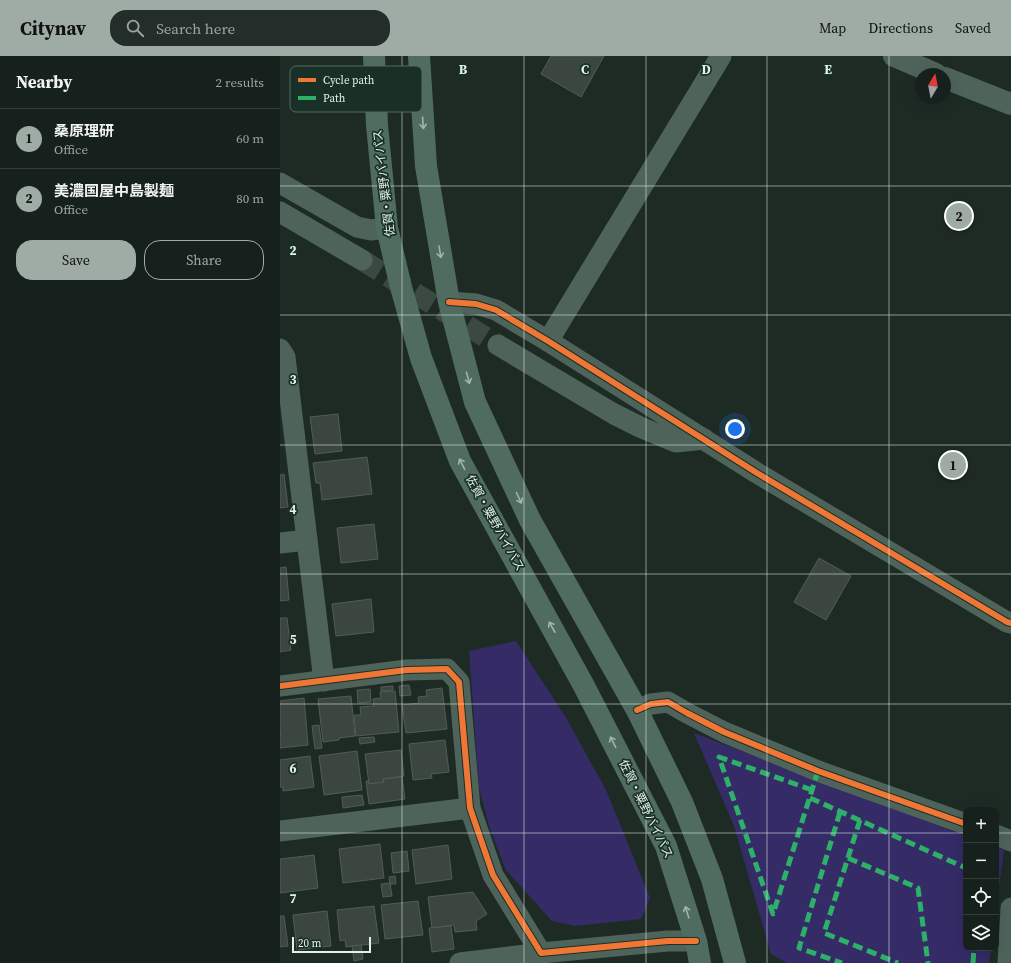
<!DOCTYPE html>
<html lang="en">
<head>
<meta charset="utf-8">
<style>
	:root { --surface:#16201c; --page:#232d29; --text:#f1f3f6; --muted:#9ea3a3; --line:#353e3b; --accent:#9eaca5 }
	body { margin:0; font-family:"Source Serif 4","Noto Sans JP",serif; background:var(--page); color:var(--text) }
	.controls { position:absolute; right:12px; bottom:12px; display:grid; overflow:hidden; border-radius:8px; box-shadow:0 4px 16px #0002 }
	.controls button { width:36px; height:36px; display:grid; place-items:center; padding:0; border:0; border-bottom:1px solid var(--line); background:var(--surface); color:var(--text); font:20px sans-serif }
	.compass { position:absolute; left:635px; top:12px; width:36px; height:36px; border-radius:50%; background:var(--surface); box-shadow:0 4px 16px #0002; rotate:10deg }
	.scale { position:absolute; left:12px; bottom:10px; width:79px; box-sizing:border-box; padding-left:4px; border:2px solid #e3f1ea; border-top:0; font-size:11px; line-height:14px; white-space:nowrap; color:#e3f1ea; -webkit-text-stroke:3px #193026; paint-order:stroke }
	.you { position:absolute; left:455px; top:373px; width:14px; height:14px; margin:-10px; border:3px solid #fff; border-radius:50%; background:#1a73e8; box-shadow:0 0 0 6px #1a73e833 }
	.badge { display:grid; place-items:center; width:26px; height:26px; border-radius:50%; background:var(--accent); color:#111; font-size:13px; font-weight:700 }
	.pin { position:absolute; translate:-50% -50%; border:2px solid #fff; box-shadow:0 1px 4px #0006 }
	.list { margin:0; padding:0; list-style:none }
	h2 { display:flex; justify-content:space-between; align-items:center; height:52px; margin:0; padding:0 16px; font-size:17px }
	h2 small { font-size:13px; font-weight:400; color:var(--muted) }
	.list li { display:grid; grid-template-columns:26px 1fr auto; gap:12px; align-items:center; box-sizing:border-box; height:60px; padding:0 16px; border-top:1px solid var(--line) }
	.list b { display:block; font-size:15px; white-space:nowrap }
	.list p { margin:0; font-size:13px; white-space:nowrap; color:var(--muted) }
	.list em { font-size:13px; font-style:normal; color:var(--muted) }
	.actions { display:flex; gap:8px; padding:12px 16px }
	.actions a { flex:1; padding:9px 0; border:1px solid var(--accent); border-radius:16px; text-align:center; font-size:14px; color:var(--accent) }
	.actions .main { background:var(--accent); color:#111 }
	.icon { flex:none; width:22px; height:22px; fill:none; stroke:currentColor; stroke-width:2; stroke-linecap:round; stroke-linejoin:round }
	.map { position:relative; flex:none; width:731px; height:907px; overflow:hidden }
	header { display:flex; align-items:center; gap:24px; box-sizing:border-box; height:56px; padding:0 20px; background:var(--accent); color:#111 }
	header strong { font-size:19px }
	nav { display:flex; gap:22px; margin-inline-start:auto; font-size:14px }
	.search { width:280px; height:36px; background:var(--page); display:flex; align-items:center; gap:10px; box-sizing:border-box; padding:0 14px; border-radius:16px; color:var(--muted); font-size:15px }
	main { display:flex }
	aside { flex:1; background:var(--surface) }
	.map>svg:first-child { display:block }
</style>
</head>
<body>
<header>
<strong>Citynav</strong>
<div class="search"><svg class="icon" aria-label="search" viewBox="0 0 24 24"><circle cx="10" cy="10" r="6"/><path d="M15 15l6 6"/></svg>Search here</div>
<nav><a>Map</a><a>Directions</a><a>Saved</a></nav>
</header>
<main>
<aside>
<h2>Nearby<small>2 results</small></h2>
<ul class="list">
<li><span class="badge">1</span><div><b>桑原理研</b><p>Office</p></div><em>60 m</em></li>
<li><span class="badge">2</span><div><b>美濃国屋中島製麺</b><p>Office</p></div><em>80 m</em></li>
</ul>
<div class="actions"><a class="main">Save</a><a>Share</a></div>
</aside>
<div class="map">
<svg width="731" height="907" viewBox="0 0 731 907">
	<rect width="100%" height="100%" fill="#1e2b25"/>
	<!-- green -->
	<g fill="#352b67">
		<polygon points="236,585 285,660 326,734 370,842 361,863 295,870 272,865 226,814 210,773 199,732 189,595"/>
		<polygon points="414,677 686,780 686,892 711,892 709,907 507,907 491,898 454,770"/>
		<polygon points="716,791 724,794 716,854"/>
	</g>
	<!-- building -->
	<g fill="#3b4641" stroke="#515c57">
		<polygon points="271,0 324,0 301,41 261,18"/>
		<polygon points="58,358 62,395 35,398 30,361"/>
		<polygon points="87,401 92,438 42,444 40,427 36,427 33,407"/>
		<polygon points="4,418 8,451 0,452 0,419"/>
		<polygon points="94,468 98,503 61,507 57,472"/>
		<polygon points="539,502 571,520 546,564 514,546"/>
		<polygon points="6,511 9,544 0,545 0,512"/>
		<polygon points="91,543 94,576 56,580 52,548"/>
		<polygon points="0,562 7,562 11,594 0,596"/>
		<polygon points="129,629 131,639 120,640 119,630"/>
		<polygon points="113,630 113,634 101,635 101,631"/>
		<polygon points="162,632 167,673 126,677 122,649 139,647 138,641 147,640 146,634"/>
		<polygon points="90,633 91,646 78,647 77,634"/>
		<polygon points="115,635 119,676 76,680 74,659 81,659 80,651 94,650 93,643 101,642 100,636"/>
		<polygon points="71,640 75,680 59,682 59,684 43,686 38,643"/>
		<polygon points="24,642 28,689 0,692 0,682 1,682 0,673 0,645"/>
		<polygon points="39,669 42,692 35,693 32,670"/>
		<polygon points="94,681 95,686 80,688 79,682"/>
		<polygon points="165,684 169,716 151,718 152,722 133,724 129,688"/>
		<polygon points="121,694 124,720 103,723 104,726 89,728 85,698"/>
		<polygon points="77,695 82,734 44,739 39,700"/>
		<polygon points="30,700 34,731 3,735 3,731 0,731 0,704"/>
		<polygon points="122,721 125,743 89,748 86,725 89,725 89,728 104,726 103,723"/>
		<polygon points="82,739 84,749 63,752 62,741"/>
		<polygon points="100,788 104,822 63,827 59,793"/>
		<polygon points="168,789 172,823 136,828 132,794"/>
		<polygon points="127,795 129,815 113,817 111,797"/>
		<polygon points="34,799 38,832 0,837 0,803"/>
		<polygon points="115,820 116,828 110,828 109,821"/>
		<polygon points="110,827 112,840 103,841 101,828"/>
		<polygon points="193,836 207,858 196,865 197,874 175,876 174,869 152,872 148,841"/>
		<polygon points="138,845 143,879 105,883 101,849"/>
		<polygon points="94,850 99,887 66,891 65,884 60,885 57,854"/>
		<polygon points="47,855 51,890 17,894 13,859"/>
		<polygon points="0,860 4,860 8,890 0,891"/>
		<polygon points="171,870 174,893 152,896 149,872"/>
		<polygon points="81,889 83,903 74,905 72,890"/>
	</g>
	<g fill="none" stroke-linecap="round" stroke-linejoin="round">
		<!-- minor-tunnel -->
		<polyline stroke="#3c4943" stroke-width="21" stroke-dasharray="21 10" stroke-linecap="butt" points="82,204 218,289"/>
		<!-- minor -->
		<g stroke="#4e645b" stroke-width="21">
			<polyline points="0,127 77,171 91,174 107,172"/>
			<polyline points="0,156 82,204"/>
			<polyline points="169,246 196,248 216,254 268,285 477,417 727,566 731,567"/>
			<polyline points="268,285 441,0"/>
			<polyline points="218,289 334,358 360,371 396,386 424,383"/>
			<polyline points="0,293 5,301 44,625"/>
			<polyline points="0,487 27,484"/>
			<polyline points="0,630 127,614 167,613 179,626 190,752 213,819 261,897 388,885 416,885"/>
			<polyline points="357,654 371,648 388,646 407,657 444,676 538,715 686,768"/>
			<polyline points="0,775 190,752"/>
			<polyline points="716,779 731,785"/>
			<polyline points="180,907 261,897"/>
			<polyline points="728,907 731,852"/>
		</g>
		<!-- tertiary -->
		<g stroke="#4e645b" stroke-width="22">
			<polyline points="614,0 656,18"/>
			<polyline points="665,22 731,48"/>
		</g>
		<!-- trunk -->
		<g stroke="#506c61" stroke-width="22">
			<polyline points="94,0 97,69 107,172 121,231 141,302 180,405 304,630 386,790 416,885 420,907"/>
			<polyline points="139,0 146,110 169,246 195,346 250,464 357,654 402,746 432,823 455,907"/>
		</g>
		<!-- quiet -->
		<g stroke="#2db169" stroke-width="5" stroke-dasharray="10 5" stroke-linecap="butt">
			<polyline points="532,734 439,701 493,858 538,715"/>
			<polyline points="530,742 686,812"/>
			<polyline points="560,756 519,892 562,907"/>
			<polyline points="580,764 544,877 618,907"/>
			<polyline points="568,802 638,832 648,907"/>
			<polyline points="693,907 694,892"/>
		</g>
		<defs>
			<g id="cycleway">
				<polyline points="169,246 196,248 216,254 268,285 477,417 727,566 731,567"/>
				<polyline points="0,630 127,614 167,613 179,626 190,752 213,819 261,897 388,885 416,885"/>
				<polyline points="357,654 371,648 388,646 407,657 444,676 538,715 686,768"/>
			</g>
		</defs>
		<!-- cycleway casing -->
		<use href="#cycleway" stroke="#193026" stroke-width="8"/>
		<!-- cycleway -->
		<use href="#cycleway" stroke="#f07635" stroke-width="6"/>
	</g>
	<!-- one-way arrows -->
	<defs><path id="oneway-shaft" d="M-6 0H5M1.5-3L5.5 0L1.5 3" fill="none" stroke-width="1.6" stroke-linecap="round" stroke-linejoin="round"/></defs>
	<g stroke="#a1b5ac">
		<use href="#oneway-shaft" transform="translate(143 67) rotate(86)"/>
		<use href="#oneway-shaft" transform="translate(160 196) rotate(81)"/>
		<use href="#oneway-shaft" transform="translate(188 322) rotate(75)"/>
		<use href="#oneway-shaft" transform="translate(182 408) rotate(-117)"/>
		<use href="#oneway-shaft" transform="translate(239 442) rotate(65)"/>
		<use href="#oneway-shaft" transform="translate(272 571) rotate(-119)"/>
		<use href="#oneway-shaft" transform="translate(333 686) rotate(-117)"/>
		<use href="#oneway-shaft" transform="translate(407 856) rotate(-107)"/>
	</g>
	<!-- grid -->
	<path fill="none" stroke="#e3f1ea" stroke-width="1" stroke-opacity="0.55" d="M 122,0 L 122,907M 244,0 L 244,907M 366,0 L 366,907M 487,0 L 487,907M 609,0 L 609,907M 0,130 L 731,130M 0,259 L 731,259M 0,389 L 731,389M 0,518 L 731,518M 0,648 L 731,648M 0,777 L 686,777M 716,777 L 731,777"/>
	<g text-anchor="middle" stroke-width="3.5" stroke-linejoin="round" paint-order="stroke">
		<!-- street labels -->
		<g font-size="12" fill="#e3f1ea" stroke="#193026">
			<text transform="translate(104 127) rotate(-97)" y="4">佐賀・粟野バイパス</text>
			<text transform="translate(215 467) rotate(61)" y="4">佐賀・粟野バイパス</text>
			<text transform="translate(366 753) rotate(64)" y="4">佐賀・粟野バイパス</text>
		</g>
	</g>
	<!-- legend -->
	<rect x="10" y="10" width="132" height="46" rx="6" fill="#193026" stroke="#566a61" stroke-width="1"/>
	<rect x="18" y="22" width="18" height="4" fill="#f07635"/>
	<rect x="18" y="40" width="18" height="4" fill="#2db169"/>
	<g font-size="11" fill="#e3f1ea">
		<text x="43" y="28">Cycle path</text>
		<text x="43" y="46">Path</text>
	</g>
	<g font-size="13" text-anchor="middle" font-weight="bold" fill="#e3f1ea" stroke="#193026" stroke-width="3.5" stroke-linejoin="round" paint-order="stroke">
		<text x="183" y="18">B</text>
		<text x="305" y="18">C</text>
		<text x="426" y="18">D</text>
		<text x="548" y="18">E</text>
		<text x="13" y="199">2</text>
		<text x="13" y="328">3</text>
		<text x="13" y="458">4</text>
		<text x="13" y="588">5</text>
		<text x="13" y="717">6</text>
		<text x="13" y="847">7</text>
	</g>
</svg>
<div class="controls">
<button>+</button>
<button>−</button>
<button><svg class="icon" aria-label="locate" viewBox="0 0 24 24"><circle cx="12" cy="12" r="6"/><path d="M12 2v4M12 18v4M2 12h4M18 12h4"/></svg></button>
<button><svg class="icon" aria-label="layers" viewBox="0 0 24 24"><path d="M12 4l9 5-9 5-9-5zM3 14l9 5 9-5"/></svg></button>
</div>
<svg class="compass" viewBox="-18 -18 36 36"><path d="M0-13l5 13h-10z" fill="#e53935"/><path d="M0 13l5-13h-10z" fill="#9ea3a3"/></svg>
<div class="scale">20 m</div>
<div class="you"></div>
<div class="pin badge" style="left:673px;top:409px">1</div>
<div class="pin badge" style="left:679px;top:160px">2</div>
</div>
</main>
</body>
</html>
